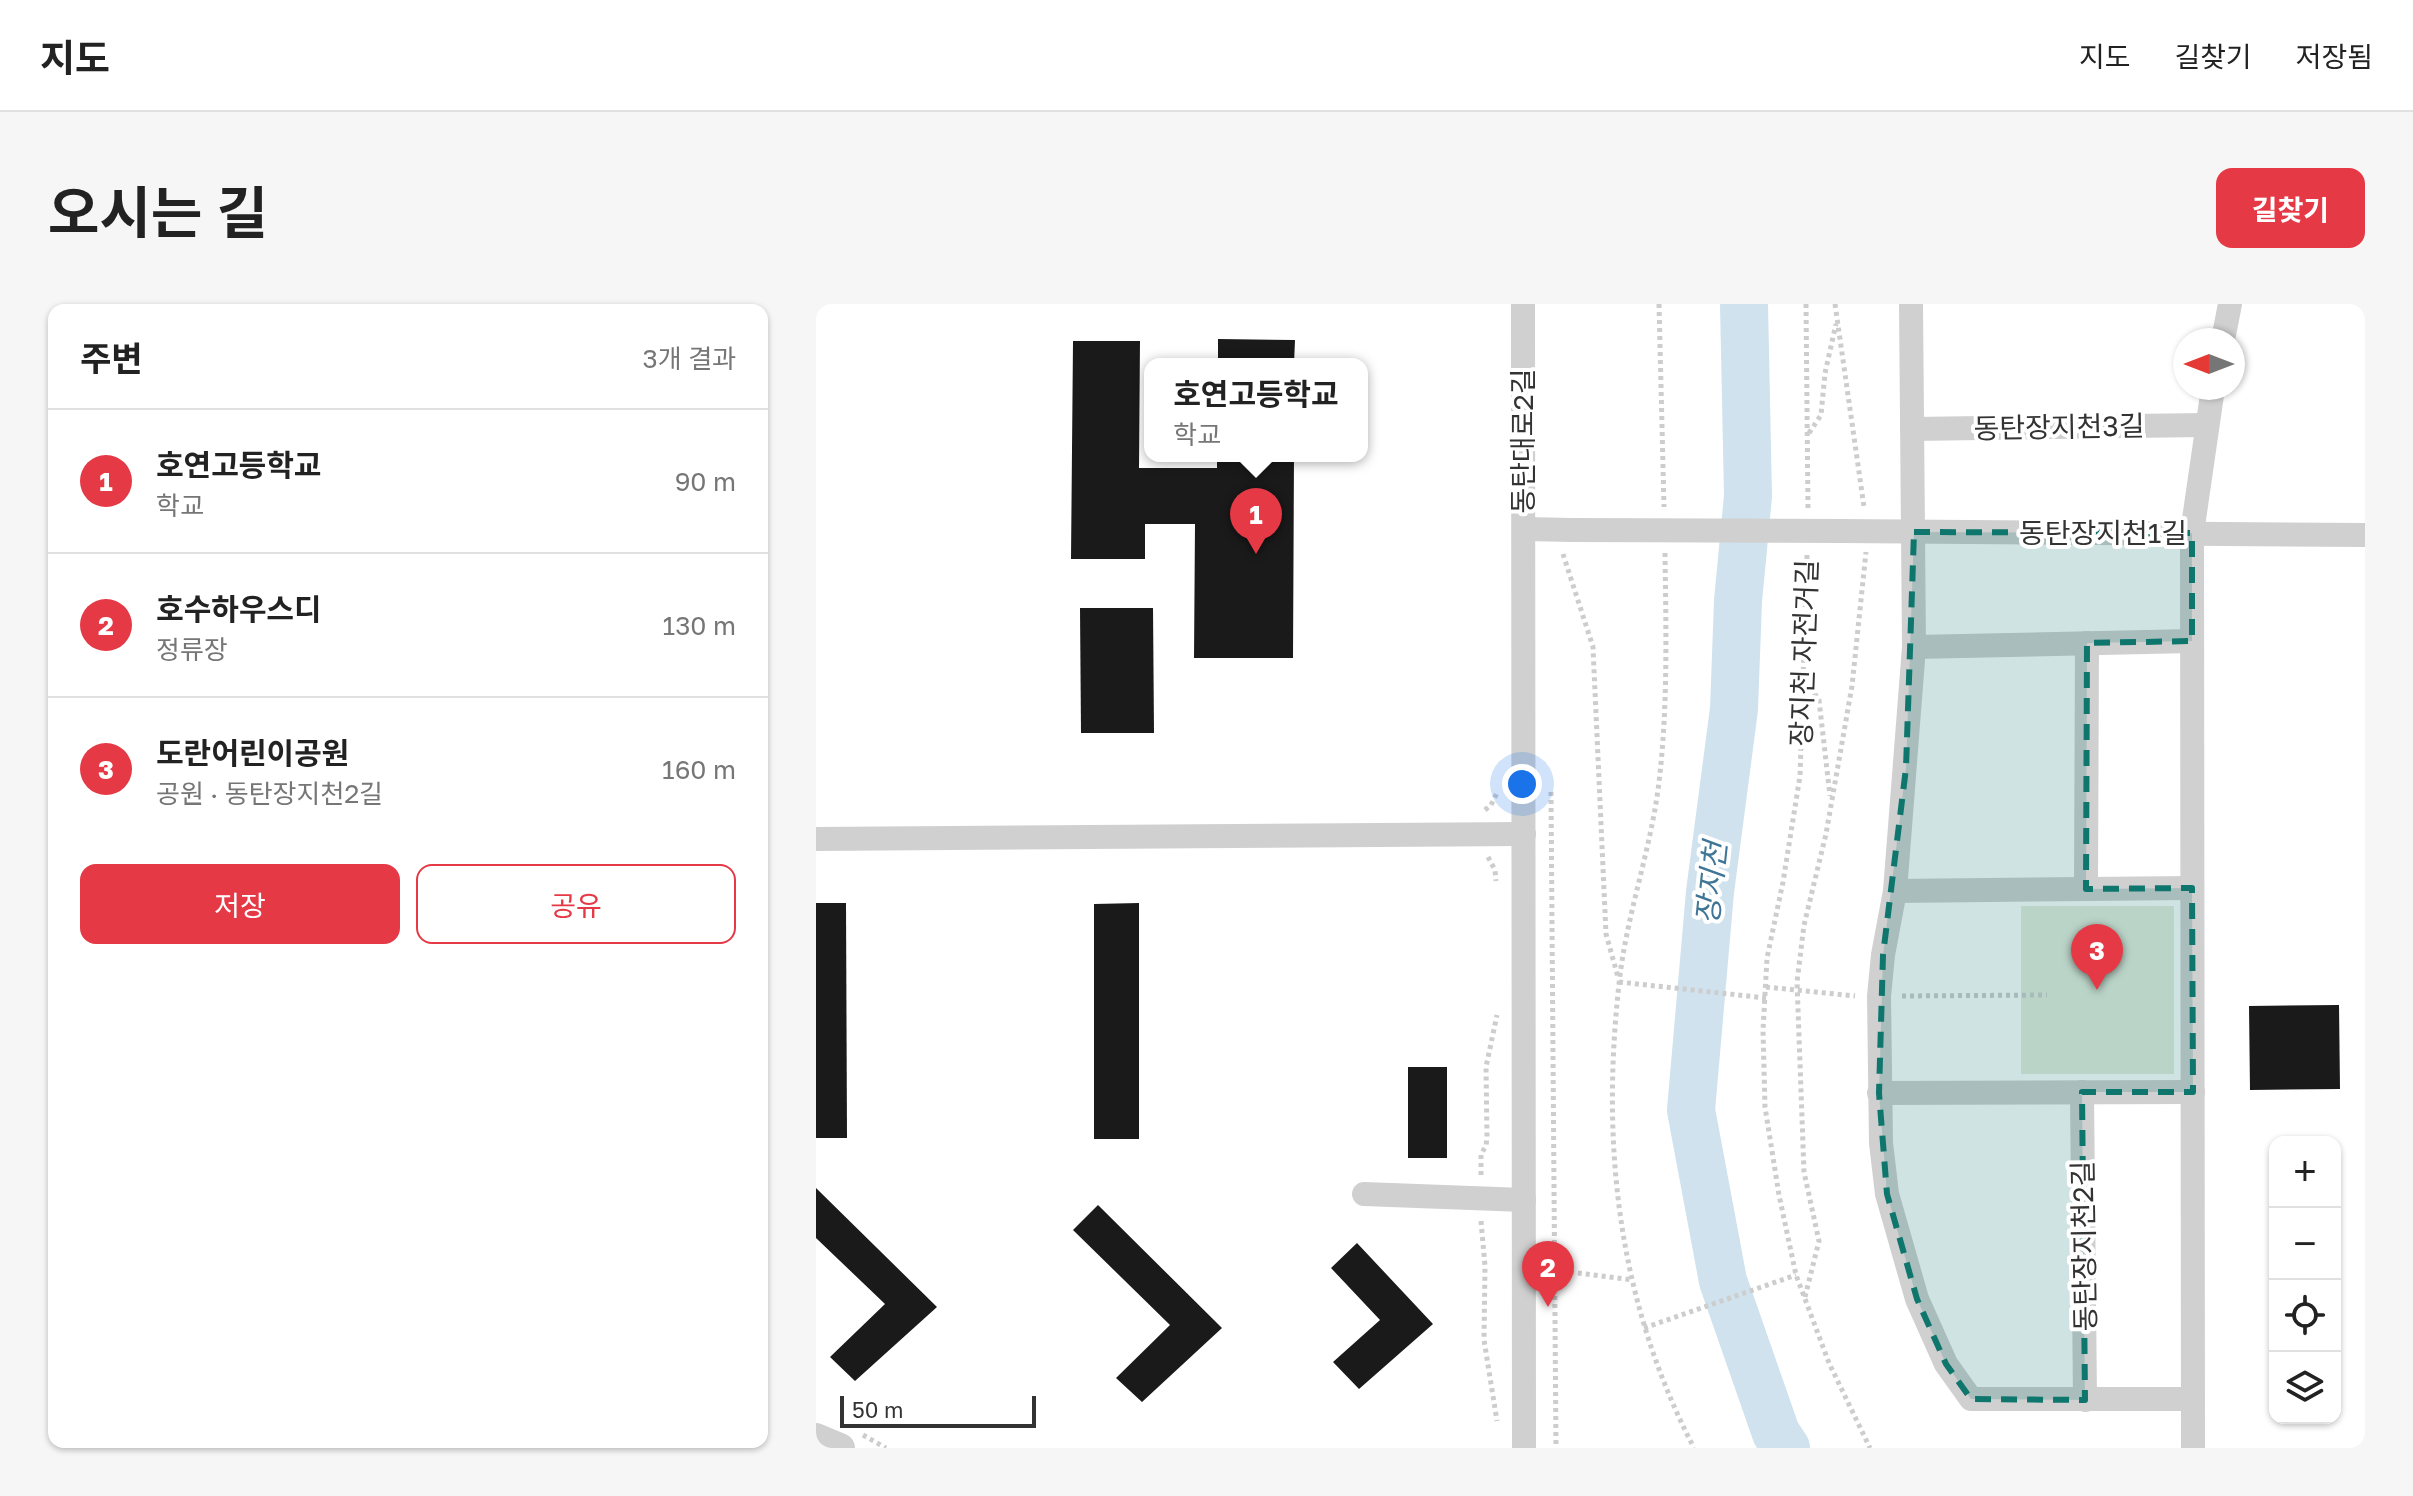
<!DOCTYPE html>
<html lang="ko">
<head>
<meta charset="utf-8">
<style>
	:root { --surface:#fff; --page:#f6f6f6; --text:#222; --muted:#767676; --line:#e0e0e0; --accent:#e63946 }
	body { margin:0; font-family:"Golos Text","Noto Sans KR",sans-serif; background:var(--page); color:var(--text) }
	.controls { position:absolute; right:24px; bottom:24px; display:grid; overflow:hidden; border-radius:16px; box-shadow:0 2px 6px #0004 }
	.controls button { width:72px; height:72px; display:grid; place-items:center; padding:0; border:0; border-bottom:2px solid var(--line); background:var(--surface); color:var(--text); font:40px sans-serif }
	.compass { position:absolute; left:1357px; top:24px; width:72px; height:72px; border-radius:50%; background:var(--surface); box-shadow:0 2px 6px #0004; rotate:270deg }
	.scale { position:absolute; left:24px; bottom:20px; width:196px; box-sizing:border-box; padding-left:8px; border:4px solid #333; border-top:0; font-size:22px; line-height:28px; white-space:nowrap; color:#333; -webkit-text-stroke:6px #fff; paint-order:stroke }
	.you { position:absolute; left:706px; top:480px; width:28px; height:28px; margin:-20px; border:6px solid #fff; border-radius:50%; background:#1a73e8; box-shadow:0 0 0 12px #1a73e833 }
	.badge { display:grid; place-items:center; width:52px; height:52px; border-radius:50%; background:var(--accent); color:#fff; font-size:26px; font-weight:700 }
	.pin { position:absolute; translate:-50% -66px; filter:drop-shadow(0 2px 4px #0008) }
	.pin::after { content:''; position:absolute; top:42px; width:28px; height:24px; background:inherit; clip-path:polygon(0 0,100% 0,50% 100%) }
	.popup { position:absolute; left:328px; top:54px; width:224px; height:104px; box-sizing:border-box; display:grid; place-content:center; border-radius:16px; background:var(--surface); filter:drop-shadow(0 2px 6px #0005); font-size:26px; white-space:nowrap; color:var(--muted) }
	.popup b { font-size:30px; color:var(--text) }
	.popup::after { content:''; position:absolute; left:50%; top:100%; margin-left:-16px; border:16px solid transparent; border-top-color:var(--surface) }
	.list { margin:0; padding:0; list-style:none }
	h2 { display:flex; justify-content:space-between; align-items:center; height:104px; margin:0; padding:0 32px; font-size:34px }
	h2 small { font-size:26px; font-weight:400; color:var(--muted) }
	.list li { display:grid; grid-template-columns:52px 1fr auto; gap:24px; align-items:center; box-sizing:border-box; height:144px; padding:0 32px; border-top:2px solid var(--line) }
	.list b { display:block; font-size:30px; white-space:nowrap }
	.list p { margin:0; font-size:26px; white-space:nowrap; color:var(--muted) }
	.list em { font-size:26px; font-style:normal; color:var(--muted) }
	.actions { display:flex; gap:16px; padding:24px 32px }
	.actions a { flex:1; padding:18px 0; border:2px solid var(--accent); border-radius:16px; text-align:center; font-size:28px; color:var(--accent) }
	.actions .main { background:var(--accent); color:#fff }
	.icon { flex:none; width:44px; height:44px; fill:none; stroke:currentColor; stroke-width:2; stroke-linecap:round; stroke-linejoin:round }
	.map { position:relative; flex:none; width:1549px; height:1144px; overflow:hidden; border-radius:16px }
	header { display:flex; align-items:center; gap:48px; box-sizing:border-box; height:112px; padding:0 40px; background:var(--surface); border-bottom:2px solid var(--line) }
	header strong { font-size:38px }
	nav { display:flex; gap:44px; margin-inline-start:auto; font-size:28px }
	.intro { display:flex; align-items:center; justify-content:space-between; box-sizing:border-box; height:192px; padding:0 48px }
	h1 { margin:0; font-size:56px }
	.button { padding:20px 36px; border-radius:16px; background:var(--accent); color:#fff; font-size:28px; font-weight:700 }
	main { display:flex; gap:48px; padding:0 48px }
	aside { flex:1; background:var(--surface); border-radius:16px; box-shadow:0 2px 6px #0004 }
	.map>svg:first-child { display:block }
</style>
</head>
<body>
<header>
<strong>지도</strong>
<nav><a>지도</a><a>길찾기</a><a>저장됨</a></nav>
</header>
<div class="intro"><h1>오시는 길</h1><a class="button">길찾기</a></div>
<main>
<aside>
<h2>주변<small>3개 결과</small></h2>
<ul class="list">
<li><span class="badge">1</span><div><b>호연고등학교</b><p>학교</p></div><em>90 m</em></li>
<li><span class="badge">2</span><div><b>호수하우스디</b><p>정류장</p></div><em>130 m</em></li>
<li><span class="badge">3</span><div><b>도란어린이공원</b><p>공원 · 동탄장지천2길</p></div><em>160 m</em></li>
</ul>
<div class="actions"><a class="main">저장</a><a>공유</a></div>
</aside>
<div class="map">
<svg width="1549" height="1144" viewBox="0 0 1549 1144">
	<rect width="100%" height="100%" fill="#fff"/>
	<!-- green -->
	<rect fill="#e6ecdf" x="1205" y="602" width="153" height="168"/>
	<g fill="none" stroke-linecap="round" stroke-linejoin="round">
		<!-- river -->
		<polyline stroke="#cfe2ee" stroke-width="48" points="928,0 932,192 922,297 918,405 894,588 875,806 907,977 960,1129 970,1144"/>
	</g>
	<!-- building -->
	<g fill="#1a1a1a">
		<polygon points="402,35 479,36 478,60 402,60"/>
		<polygon points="257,37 324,37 323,164 401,164 401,152 478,152 477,354 378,354 379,220 329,220 329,255 255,255"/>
		<polygon points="264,304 337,304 338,429 265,429"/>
		<polygon points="0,599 30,599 31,834 0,834"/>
		<polygon points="323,599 323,835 278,835 278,600"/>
		<polygon points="1523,701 1524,785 1434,786 1433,702"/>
		<rect x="592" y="763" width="39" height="91"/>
		<polygon points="0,884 121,1003 39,1077 14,1053 69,1000 0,934"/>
		<polygon points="282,901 406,1024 326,1098 300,1074 354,1021 257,926"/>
		<polygon points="541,939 617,1020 543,1085 517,1058 564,1016 515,964"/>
	</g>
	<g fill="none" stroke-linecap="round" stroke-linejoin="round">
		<!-- path -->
		<g stroke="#cdcdcd" stroke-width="5" stroke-dasharray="4 4" stroke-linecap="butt">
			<polyline points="843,0 848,203"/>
			<polyline points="990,0 992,205"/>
			<polyline points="1019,0 1048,203"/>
			<polyline points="993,129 1005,111 1009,69 1020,20"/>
			<path d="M 849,249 C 850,325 852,403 843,478 C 835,546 810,612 803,680 C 785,843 802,997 878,1144"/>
			<polyline points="747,250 777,343 790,630 802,673"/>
			<polyline points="991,251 984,472 967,578 951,654 947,726 949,803 963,891 980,971 1013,1059 1054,1144"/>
			<polyline points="989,376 1003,396 1014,492"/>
			<polyline points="735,488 740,1144"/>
			<polyline points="669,506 675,501 681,489"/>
			<polyline points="672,553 679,566 680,577"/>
			<polyline points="803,678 950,694"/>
			<polyline points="950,683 1039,692"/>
			<polyline points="1086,692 1231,691"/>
			<polyline points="665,871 665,850 670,842 671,833 670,763 681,711"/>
			<polyline points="665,917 669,962 668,1036 681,1117"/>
			<polyline points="738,966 817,976"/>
			<polyline points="989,993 1003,937 988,868 981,678 988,621 1010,530 1036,382 1050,248"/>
			<polyline points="828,1024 980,971"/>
			<polyline points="47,1131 70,1144"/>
		</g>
		<!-- minor -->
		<g stroke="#d0d0d0" stroke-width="24">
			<polyline points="707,0 708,1144"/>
			<polyline points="1095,0 1098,343 1079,587 1067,651 1063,692 1065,839 1071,890 1101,995 1130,1060 1155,1095 1377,1095"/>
			<polyline points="1407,36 1414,0"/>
			<polyline points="1096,125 1390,121"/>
			<polyline points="708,225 757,226"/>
			<polyline points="1025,227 1549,231"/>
			<polyline points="1098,343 1376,337"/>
			<polyline points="0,535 708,530"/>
			<polyline points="1270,585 1271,339"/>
			<polyline points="1079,587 1376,584"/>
			<polyline points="1266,788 1269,1096"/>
			<polyline points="1063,789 1377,788"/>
			<polyline points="548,890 708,896"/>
			<polyline points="1377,1144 1376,229 1397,84"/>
		</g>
		<!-- tertiary -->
		<polyline stroke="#d0d0d0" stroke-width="30" points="0,1134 24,1144"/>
		<!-- minor-bridge -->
		<polyline stroke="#d0d0d0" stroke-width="24" points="757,226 1025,227"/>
	</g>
	<!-- marked area -->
	<path fill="#0f766e" fill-opacity="0.2" stroke="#0f766e" stroke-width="6" stroke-dasharray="16 10" stroke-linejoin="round" d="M 1098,228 L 1376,229 L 1376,337 L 1271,339 L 1270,585 L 1376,584 L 1377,788 L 1266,788 L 1269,1096 L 1155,1095 L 1130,1060 L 1101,995 L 1071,890 L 1063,789 L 1067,651 L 1090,464 Z"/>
	<g text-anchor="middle" stroke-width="8" stroke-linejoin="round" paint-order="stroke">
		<!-- street labels -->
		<g font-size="28" fill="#333" stroke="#fff">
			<text transform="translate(1243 123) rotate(-1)" y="10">동탄장지천3길</text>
			<text transform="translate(707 137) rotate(-90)" y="10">동탄대로2길</text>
			<text x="1287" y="239">동탄장지천1길</text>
			<text transform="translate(988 349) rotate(-88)" y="10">장지천 자전거길</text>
			<text transform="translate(1268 942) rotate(-91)" y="10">동탄장지천2길</text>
		</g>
		<!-- water labels -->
		<g font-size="30" font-style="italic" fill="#3f7597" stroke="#fff">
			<text transform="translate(896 579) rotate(-84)" y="10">장지천</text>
		</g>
	</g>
</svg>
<div class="controls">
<button>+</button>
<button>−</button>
<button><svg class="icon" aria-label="locate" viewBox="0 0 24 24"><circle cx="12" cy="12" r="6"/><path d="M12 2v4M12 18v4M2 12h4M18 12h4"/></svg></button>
<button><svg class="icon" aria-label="layers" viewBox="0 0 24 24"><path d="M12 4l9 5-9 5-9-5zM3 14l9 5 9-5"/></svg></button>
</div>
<svg class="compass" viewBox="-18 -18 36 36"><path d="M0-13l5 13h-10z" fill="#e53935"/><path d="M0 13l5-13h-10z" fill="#767676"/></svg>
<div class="scale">50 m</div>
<div class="you"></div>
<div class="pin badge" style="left:440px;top:250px">1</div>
<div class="popup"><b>호연고등학교</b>학교</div>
<div class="pin badge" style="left:732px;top:1003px">2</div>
<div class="pin badge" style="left:1281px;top:686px">3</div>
</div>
</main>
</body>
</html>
